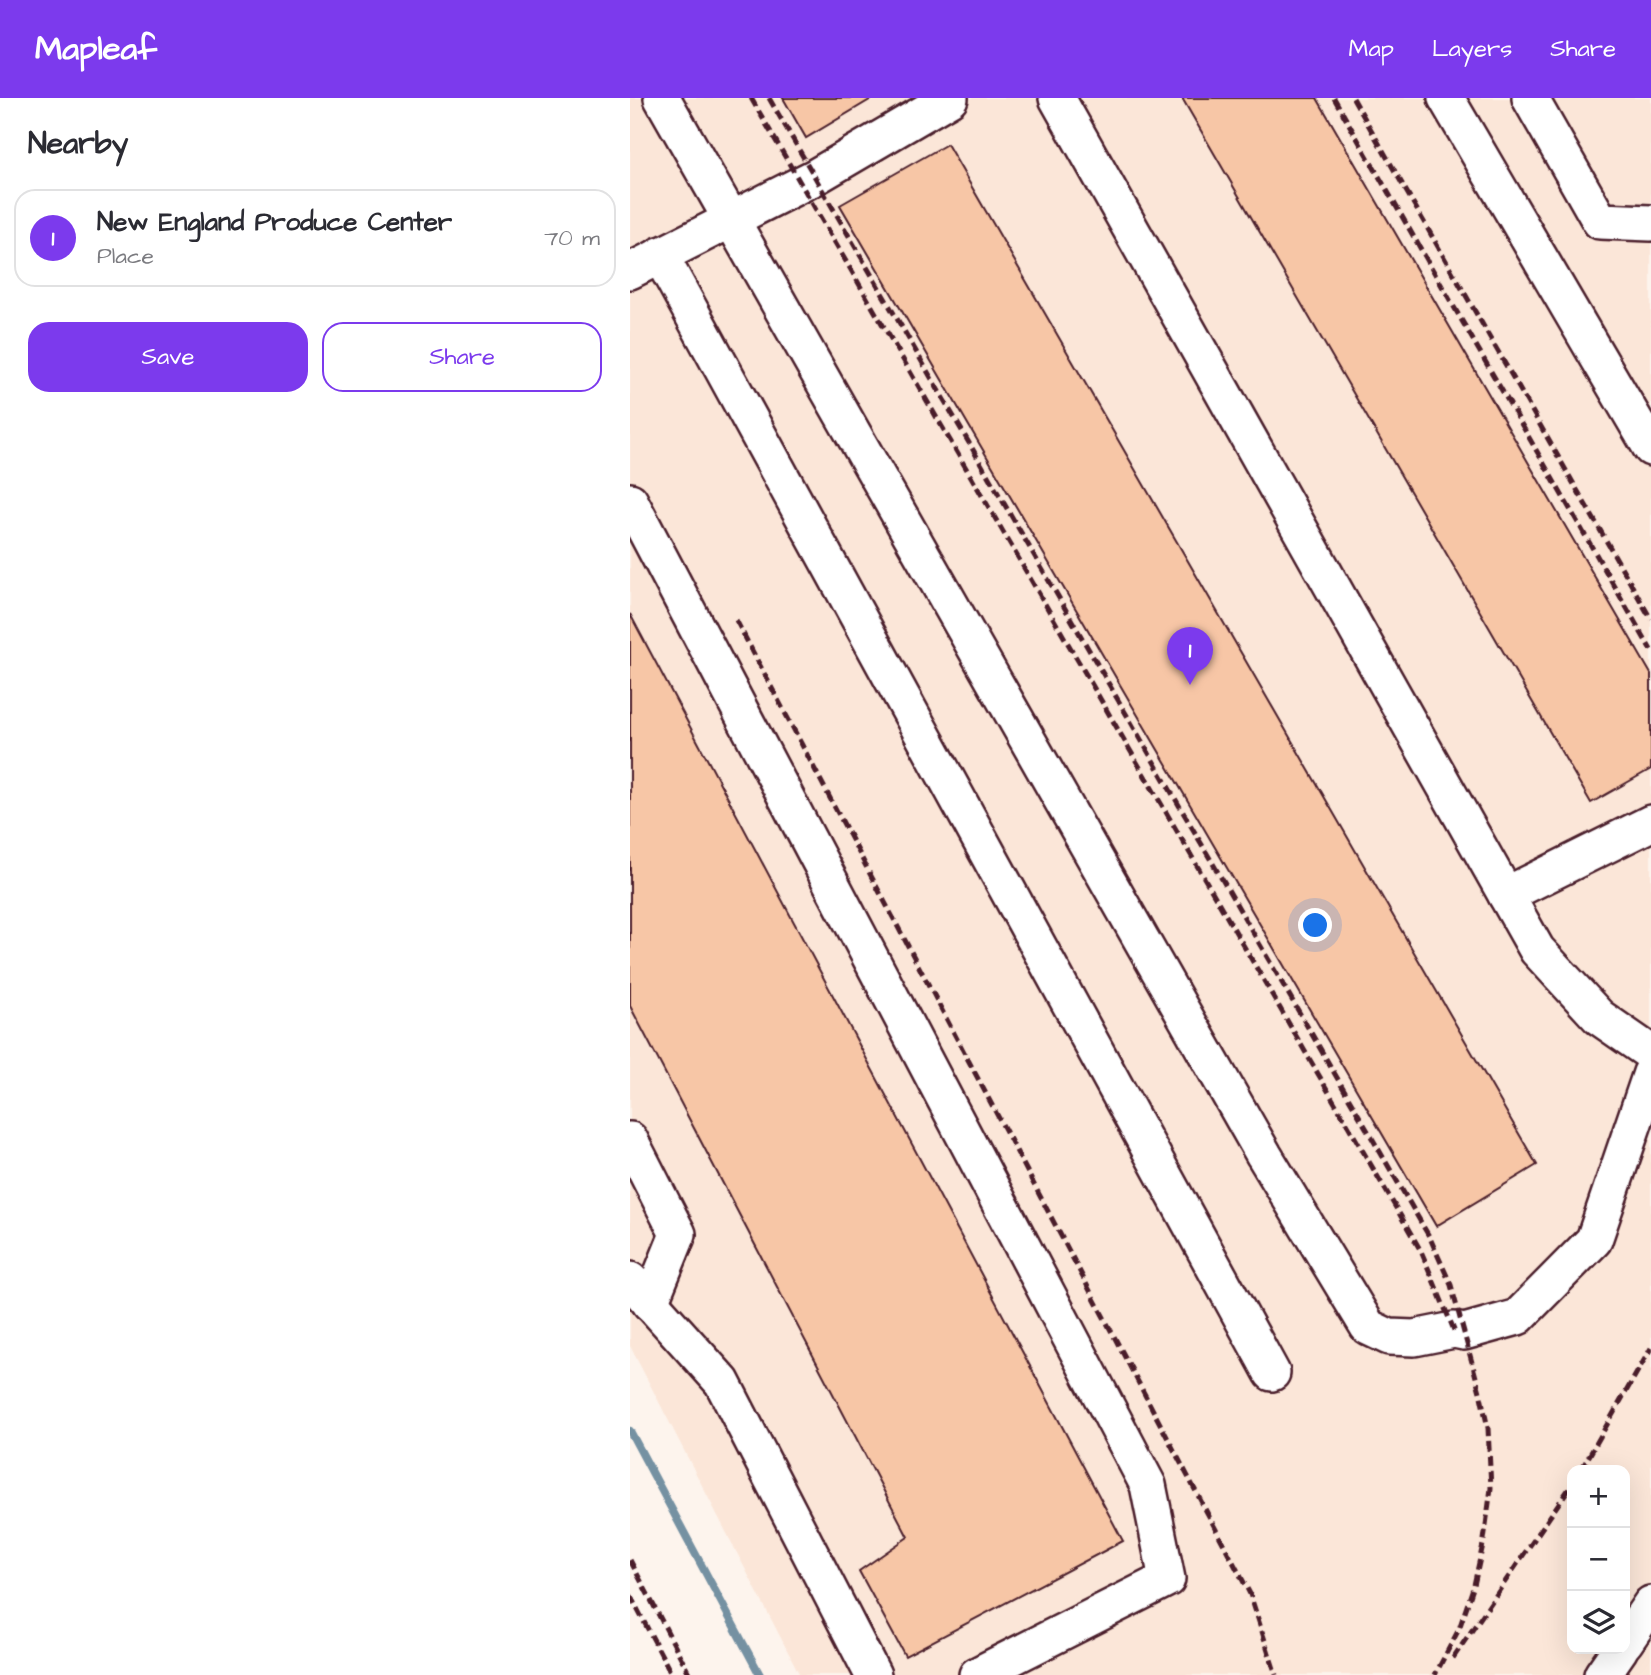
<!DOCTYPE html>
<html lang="en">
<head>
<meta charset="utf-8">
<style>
	:root { --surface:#fff; --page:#f7f7f7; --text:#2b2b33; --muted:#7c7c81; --line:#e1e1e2; --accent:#7c3aed }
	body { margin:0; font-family:"Architects Daughter",sans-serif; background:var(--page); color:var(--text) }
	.controls { position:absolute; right:21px; bottom:21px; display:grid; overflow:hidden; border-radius:14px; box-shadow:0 7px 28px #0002 }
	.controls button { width:63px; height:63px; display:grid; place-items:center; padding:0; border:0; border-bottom:2px solid var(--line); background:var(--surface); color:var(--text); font:35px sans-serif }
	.you { position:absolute; left:686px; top:828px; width:24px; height:24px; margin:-18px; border:5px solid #fff; border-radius:50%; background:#1a73e8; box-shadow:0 0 0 10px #1a73e833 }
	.badge { display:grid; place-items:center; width:46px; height:46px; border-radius:50%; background:var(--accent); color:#fff; font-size:23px; font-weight:700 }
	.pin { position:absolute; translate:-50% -58px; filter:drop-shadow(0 2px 4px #0008) }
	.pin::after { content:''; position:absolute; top:37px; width:24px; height:21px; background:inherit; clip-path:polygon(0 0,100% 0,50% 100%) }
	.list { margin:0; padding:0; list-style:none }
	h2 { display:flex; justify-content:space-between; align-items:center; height:91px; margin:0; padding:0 28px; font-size:30px }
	h2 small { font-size:23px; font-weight:400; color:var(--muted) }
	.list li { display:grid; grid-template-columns:46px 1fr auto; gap:21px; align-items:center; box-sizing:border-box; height:98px; margin:0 14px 14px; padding:0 14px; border:2px solid var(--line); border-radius:21px }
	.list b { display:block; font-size:26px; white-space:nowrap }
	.list p { margin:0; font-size:23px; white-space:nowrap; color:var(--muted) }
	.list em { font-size:23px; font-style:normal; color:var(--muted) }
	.actions { display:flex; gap:14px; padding:21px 28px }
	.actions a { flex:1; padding:16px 0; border:2px solid var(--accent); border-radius:21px; text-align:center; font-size:24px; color:var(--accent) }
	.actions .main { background:var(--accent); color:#fff }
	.icon { flex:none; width:38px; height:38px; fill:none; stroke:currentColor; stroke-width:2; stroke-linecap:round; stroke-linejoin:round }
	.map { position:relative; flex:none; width:1021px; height:1577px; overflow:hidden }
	header { display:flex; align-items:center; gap:42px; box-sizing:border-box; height:98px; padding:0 35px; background:var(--accent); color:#fff }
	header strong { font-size:33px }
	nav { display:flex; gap:38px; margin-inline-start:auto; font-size:24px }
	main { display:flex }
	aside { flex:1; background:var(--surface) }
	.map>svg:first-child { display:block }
</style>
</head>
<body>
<header>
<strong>Mapleaf</strong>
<nav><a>Map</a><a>Layers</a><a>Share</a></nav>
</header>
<main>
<aside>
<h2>Nearby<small></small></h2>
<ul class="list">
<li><span class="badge">1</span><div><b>New England Produce Center</b><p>Place</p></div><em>70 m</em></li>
</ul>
<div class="actions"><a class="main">Save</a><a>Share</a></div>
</aside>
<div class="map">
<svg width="1021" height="1577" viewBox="0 0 1021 1577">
	<rect width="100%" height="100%" fill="#fdf4ed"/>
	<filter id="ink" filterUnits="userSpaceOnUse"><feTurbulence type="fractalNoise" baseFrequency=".0143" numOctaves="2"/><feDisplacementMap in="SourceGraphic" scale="14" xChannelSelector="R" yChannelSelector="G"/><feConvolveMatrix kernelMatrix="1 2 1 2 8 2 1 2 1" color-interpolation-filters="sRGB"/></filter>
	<g filter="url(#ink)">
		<!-- built -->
		<path fill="#fbe6d8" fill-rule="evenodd" d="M 0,0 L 1021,0 L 1021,1577 L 170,1577 L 0,1248 ZM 942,1372 L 995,1372 L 995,1551 L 942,1551 Z"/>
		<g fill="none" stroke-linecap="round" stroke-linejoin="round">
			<!-- stream -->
			<polyline stroke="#7591a2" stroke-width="8" points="0,1333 130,1577"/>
		</g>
		<!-- building -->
		<g fill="#f7c6a6" stroke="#4a1f2b" stroke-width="2">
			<polygon points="153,0 243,0 176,40"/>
			<polygon points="552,0 687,0 1021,576 1021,671 961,705"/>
			<polygon points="317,46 907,1067 806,1128 210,107"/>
			<polygon points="0,516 493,1443 275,1558 229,1473 278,1439 0,908"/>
		</g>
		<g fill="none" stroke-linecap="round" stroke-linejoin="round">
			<defs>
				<g id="minor">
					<polyline points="32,0 634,1057 738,1229 759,1239 784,1240 824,1232 834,1234 888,1219 964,1142 1021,975"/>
					<polyline points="427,0 907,852 969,919 1021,955"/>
					<polyline points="816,0 1021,350"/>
					<polyline points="900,0 970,123 1021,125"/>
					<polyline points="30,157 642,1275"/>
					<polyline points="0,173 185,79 320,0"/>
					<polyline points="0,403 518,1387 537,1481 347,1577"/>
					<polyline points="876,797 1021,725"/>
					<polyline points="0,1042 48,1136 20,1205"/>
					<polyline points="0,1182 92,1284 243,1577"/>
					<polyline points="995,1544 1021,1506"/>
					<polyline points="972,1577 990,1551"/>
				</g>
			</defs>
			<!-- minor casing -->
			<use href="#minor" stroke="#4a1f2b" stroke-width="40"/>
			<!-- minor -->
			<use href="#minor" stroke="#fff" stroke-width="35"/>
			<!-- rail -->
			<g stroke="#4a1f2b" stroke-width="5" stroke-dasharray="10 5" stroke-linecap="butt">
				<polyline points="121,0 791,1153 826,1237"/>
				<polyline points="139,0 800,1140 821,1187 850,1294 858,1330 861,1390 854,1442 844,1487 829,1531 805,1577"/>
				<polyline points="704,0 1021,552"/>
				<polyline points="723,0 1021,521"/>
				<polyline points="106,522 620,1496 646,1577"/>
				<polyline points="951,1372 1021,1250"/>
				<polyline points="0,1462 60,1577"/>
				<polyline points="0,1497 42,1577"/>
				<polyline points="823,1560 942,1386"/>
			</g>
		</g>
	</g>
</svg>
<div class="controls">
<button>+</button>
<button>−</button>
<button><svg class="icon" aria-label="layers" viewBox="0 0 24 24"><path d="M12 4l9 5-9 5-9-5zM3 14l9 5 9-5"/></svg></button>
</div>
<div class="you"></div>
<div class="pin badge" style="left:560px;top:587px">1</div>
</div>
</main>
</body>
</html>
